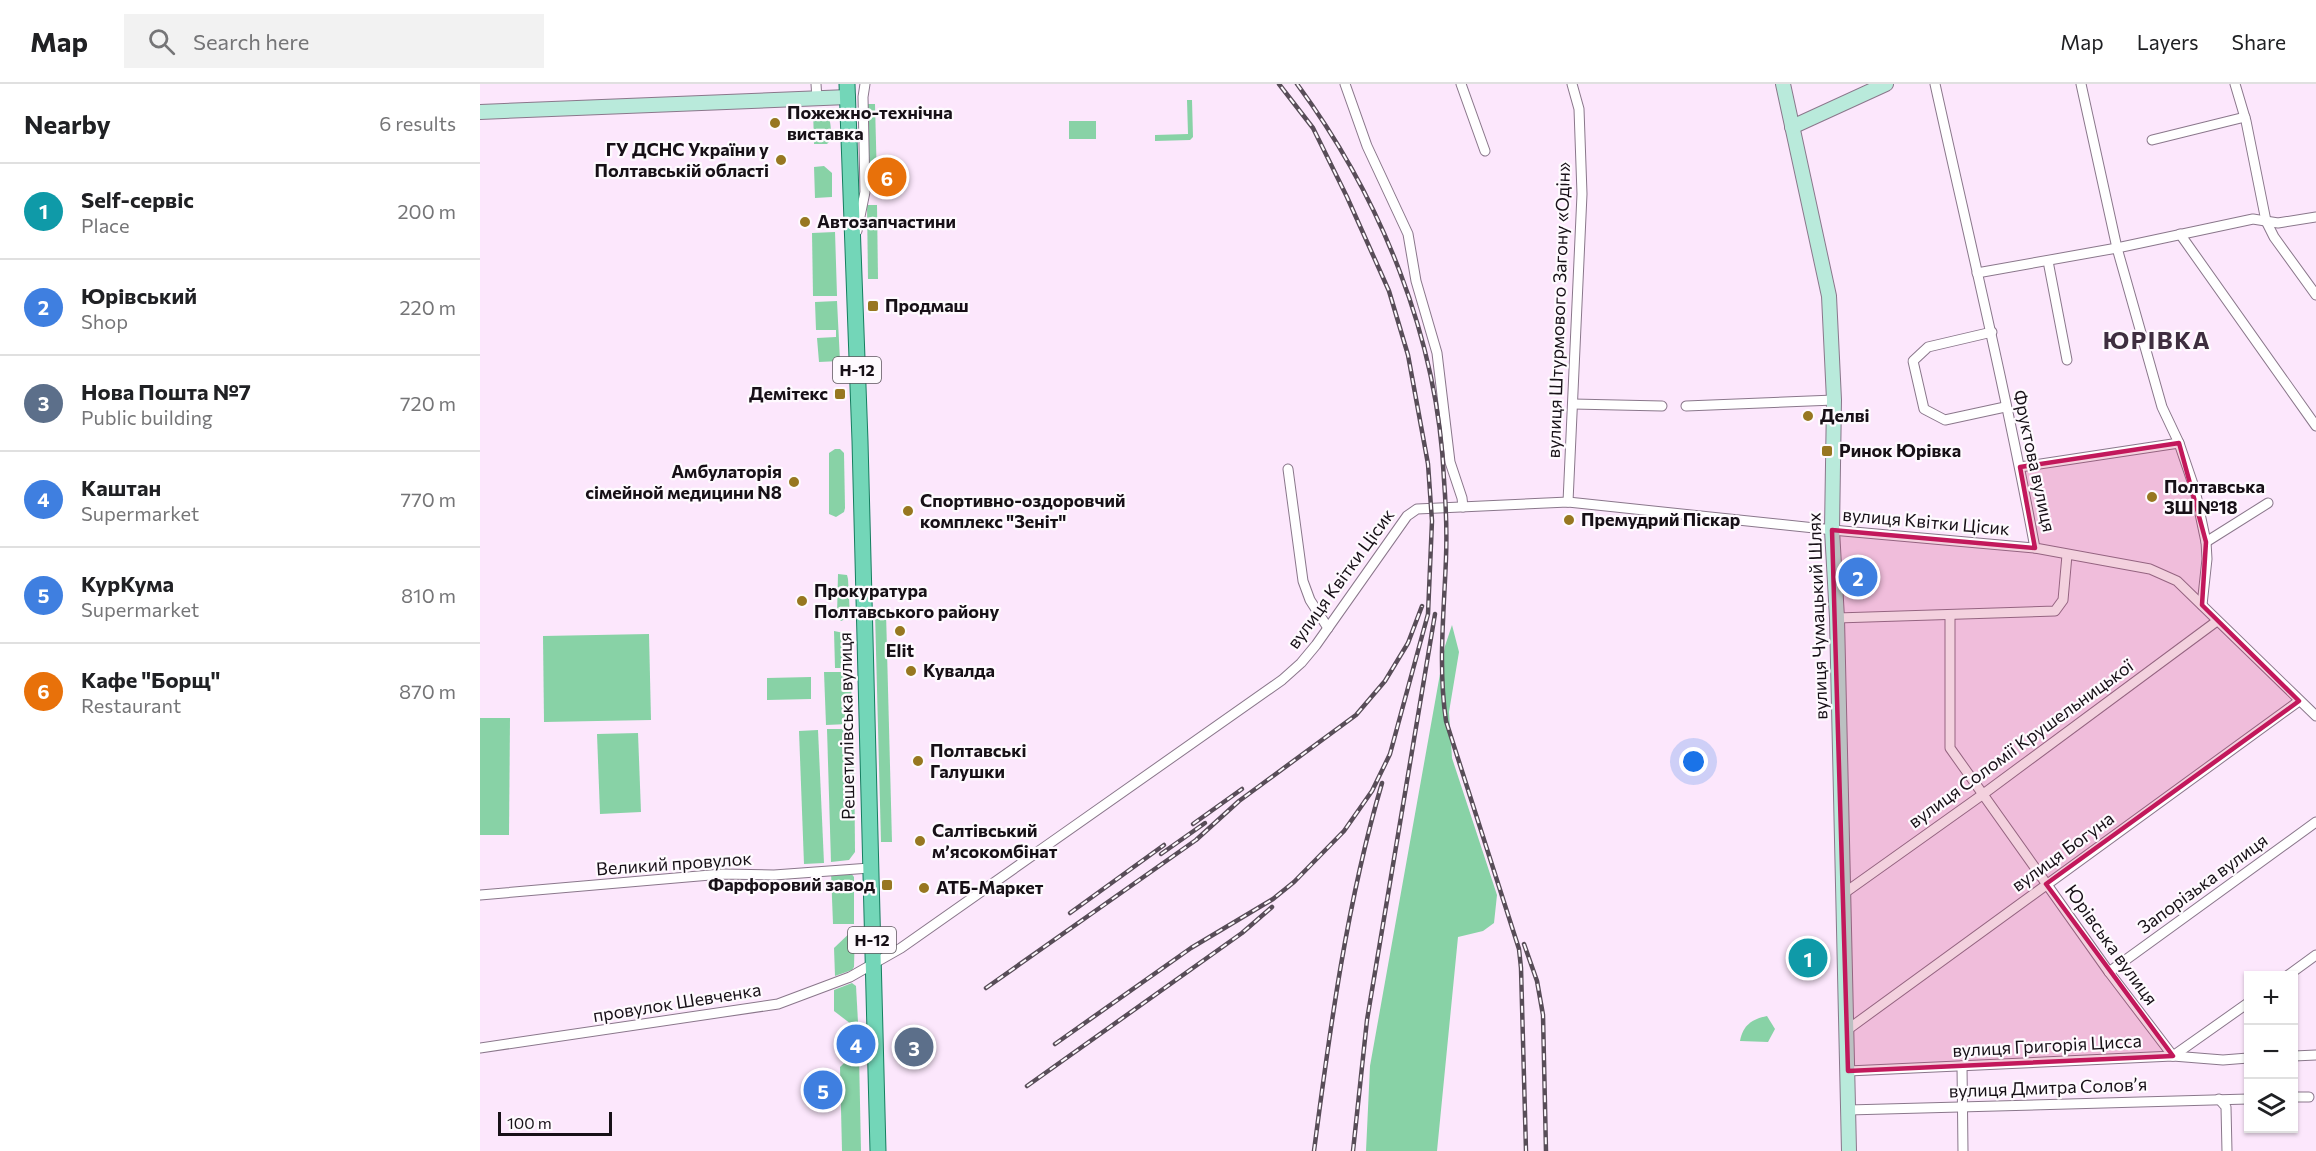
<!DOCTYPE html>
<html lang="en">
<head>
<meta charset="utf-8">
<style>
	:root { --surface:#fff; --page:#f2f2f2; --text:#202124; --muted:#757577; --line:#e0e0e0; --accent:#977720 }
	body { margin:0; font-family:Commissioner,sans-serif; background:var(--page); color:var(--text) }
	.controls { position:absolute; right:18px; bottom:18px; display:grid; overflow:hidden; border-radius:0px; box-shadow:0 2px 4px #0004 }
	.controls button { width:54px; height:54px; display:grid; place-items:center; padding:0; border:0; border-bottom:2px solid var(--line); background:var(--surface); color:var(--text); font:30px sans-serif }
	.scale { position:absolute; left:18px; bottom:15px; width:114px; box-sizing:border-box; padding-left:6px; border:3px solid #171017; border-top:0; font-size:16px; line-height:21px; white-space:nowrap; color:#171017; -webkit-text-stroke:4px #fefafe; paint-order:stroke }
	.you { position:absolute; left:1214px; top:678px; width:21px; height:21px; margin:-15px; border:4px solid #fff; border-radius:50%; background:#1a73e8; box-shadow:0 0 0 9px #1a73e833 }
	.badge { display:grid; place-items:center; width:39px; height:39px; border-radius:50%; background:var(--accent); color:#fff; font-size:20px; font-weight:700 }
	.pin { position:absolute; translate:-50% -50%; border:3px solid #fff; box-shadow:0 2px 6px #0006 }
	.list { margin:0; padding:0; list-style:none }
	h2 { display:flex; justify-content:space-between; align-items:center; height:78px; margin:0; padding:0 24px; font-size:26px }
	h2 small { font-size:20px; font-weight:400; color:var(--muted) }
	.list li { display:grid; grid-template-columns:39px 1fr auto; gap:18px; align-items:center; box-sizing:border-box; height:96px; padding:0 24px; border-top:2px solid var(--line) }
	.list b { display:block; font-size:22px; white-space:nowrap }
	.list p { margin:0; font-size:20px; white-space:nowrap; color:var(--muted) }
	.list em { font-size:20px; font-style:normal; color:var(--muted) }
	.icon { flex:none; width:33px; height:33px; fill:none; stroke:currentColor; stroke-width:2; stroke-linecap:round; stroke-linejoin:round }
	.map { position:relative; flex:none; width:1836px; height:1067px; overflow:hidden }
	header { display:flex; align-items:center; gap:36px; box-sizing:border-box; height:84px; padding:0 30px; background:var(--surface); border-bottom:2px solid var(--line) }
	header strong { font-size:28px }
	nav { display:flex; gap:33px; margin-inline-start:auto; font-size:21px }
	.search { width:420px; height:54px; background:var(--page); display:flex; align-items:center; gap:15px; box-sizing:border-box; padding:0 21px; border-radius:0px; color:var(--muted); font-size:22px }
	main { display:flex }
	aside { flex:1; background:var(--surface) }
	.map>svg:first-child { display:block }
</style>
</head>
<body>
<header>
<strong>Map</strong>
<div class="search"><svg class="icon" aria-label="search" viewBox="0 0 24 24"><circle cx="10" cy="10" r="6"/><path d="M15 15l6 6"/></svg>Search here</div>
<nav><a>Map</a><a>Layers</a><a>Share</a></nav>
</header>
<main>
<aside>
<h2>Nearby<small>6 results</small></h2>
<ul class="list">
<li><span class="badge" style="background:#0f9aa8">1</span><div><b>Self-сервіс</b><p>Place</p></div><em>200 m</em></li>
<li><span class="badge" style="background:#3f7fe0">2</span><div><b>Юрівський</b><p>Shop</p></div><em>220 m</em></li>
<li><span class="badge" style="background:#5c6f8a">3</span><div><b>Нова Пошта №7</b><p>Public building</p></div><em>720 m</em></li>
<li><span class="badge" style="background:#3f7fe0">4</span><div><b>Каштан</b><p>Supermarket</p></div><em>770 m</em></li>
<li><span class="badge" style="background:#3f7fe0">5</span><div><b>КурКума</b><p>Supermarket</p></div><em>810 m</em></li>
<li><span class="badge" style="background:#e8710a">6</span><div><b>Кафе &quot;Борщ&quot;</b><p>Restaurant</p></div><em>870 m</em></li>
</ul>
</aside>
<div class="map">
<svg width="1836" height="1067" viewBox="0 0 1836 1067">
	<rect width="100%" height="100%" fill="#fce7fc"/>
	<!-- green -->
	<g fill="#88d2a6">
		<polygon points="707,16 712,16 713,53 710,56 675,57 675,51 708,50"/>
		<polygon points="385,20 395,20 397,98 388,98"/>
		<path d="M 333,25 C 352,25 351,40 351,56 L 347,60 L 334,60 Z"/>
		<rect x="589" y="37" width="27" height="18"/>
		<polygon points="344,82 352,89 352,113 335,114 334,83"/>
		<polygon points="387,121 397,121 398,195 388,195"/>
		<polygon points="355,148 357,212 333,212 332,149"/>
		<polygon points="357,217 360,277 339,278 337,254 356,253 356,246 336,246 335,218"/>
		<polygon points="355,365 360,365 364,369 365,424 364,428 356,433 349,430 349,369"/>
		<polygon points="358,490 367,491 368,495 370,533 361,537 357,532"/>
		<polygon points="395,528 406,528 412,758 401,758"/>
		<polygon points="972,541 979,568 969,628 972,674 1017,811 1014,839 1003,847 978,853 957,1067 886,1067 890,982 965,562"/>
		<polygon points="354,547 369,550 370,578 363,584 355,584"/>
		<polygon points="169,550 171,636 64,638 63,552"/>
		<polygon points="344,588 366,588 371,593 372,628 368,640 346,641"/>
		<polygon points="331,593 331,615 287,616 287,594"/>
		<polygon points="0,634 30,634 29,751 0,751"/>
		<polygon points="347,645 364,645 374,650 375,768 369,776 351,778"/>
		<polygon points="338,646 344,779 324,780 319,647"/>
		<polygon points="158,649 161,728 120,730 117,650"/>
		<polygon points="351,788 371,789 374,793 374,840 353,840"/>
		<polygon points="375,844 374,883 372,886 355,892 354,864"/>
		<polygon points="372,899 376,902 378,938 371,940 354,927 354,906"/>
		<path d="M 1287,932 L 1295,945 L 1288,958 L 1260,957 C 1263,941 1272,935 1287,932 Z"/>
		<polygon points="376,968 379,971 381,1067 362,1067 360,983"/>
	</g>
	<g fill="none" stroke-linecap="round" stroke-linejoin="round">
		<defs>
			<g id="street">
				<polyline points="336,0 337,15"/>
				<polyline points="865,0 887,62 928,150 936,197 957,269 970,378 982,414 983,423"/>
				<polyline points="981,0 1005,67"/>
				<path d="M 1455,0 C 1489,154 1526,308 1555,464 L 1670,485 L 1697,497 L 1836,632"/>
				<polyline points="1601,0 1637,164 1682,323 1699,359 1715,406 1726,458 1727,475 1722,521"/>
				<polyline points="1755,0 1766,37 1786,137 1794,153 1836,211"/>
				<polyline points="1672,56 1765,33"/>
				<polyline points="377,147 385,108 383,13 385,0"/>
				<polyline points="1700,150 1836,342"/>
				<polyline points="1568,177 1587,276"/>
				<polyline points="1497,189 1637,164 1773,135 1798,139 1836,133"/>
				<polyline points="1512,248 1448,263 1433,277 1444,325 1465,336 1525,323"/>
				<polyline points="1093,320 1182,322"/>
				<polyline points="1206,322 1354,316"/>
				<polyline points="1540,383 1699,359"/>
				<polyline points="808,385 823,497 830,516 848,544"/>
				<polyline points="1088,418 1102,110 1099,25 1092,0"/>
				<polyline points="1726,458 1788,419"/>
				<polyline points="1470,532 1470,664 1629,888 1693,972 1768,919"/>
				<polyline points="1357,534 1575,527 1583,516 1587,471"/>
				<polyline points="1363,810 1502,711 1737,537"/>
				<polyline points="0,811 242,790 294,791 390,784"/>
				<polyline points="1629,888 1836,738"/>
				<polyline points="1807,892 1836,871"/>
				<polyline points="1367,946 1819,617"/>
				<polyline points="0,964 298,920 370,893 421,864 802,596 821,579 836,561 927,432 937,425 1088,418 1363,447 1555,464"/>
				<polyline points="1814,972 1836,971"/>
				<polyline points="1482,982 1483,1067"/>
				<polyline points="1368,987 1693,972 1743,976 1768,974"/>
				<polyline points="1814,1013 1829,1013"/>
				<polyline points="1739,1015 1746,1023 1747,1067"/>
				<polyline points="1368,1026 1768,1015"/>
			</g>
			<g id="secondary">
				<polyline points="1303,0 1349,212 1354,316 1352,446 1357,534 1369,1067"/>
				<polyline points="0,28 368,13"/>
				<polyline points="1312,43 1406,0"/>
			</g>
			<polyline id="primary" points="367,0 380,357 398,1067"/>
		</defs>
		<!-- street casing -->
		<use href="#street" stroke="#8a778b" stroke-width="11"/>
		<!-- secondary casing -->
		<use href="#secondary" stroke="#8a778b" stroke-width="16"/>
		<!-- primary casing -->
		<use href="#primary" stroke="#167e60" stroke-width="17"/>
		<!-- street -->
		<use href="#street" stroke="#fff" stroke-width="9"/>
		<!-- secondary -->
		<use href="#secondary" stroke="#b9eadb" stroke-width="14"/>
		<!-- primary -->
		<use href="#primary" stroke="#73d6b8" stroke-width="15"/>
		<defs>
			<g id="rail">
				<path d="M 817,0 C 901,114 958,254 964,396 C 966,422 967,448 966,474 C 964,529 958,582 966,637 L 1039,865 L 1041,884 L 1046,1067"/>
				<polyline points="713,740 762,705"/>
				<polyline points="681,770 725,739"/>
				<polyline points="590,829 684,761"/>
				<polyline points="1044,860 1057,897 1063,931 1066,1067"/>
				<polyline points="506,904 716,756 759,717 876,631 905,597 928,559 942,522"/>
				<polyline points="575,960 711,864 793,815 814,798 864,747 892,707 910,670 948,530 952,437 948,380 928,271 909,207 867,113 833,44 799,0"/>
				<polyline points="547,1002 762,849 792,823"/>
				<path d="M 834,1067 C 850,944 867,818 902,699"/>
				<polyline points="873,1067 887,936 955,530"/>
			</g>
		</defs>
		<!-- rail casing -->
		<use href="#rail" stroke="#584d58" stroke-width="4.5"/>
		<!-- rail -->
		<use href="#rail" stroke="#fefafe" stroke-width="2" stroke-dasharray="7" stroke-linecap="butt"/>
	</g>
	<!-- marked area -->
	<path fill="#c2185b" fill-opacity="0.2" stroke="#c2185b" stroke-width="4.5" stroke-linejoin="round" d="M 1699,359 L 1726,458 L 1722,521 L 1819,617 L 1566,800 L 1693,972 L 1368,987 L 1352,446 L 1555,464 L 1540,383 Z"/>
	<!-- markers -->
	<g fill="#977720" stroke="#fefafe" stroke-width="2">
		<circle cx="295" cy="39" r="6"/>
		<circle cx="301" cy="76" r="6"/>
		<circle cx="325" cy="138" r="6"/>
		<rect x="387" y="216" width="12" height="12" rx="3"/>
		<rect x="354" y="304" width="12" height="12" rx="3"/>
		<circle cx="1328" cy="332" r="6"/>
		<rect x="1341" y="361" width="12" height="12" rx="3"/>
		<circle cx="314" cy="398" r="6"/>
		<circle cx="1672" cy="413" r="6"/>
		<circle cx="428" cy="427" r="6"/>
		<circle cx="1089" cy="436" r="6"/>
		<circle cx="322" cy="517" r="6"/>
		<circle cx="420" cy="547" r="6"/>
		<circle cx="431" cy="587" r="6"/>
		<circle cx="438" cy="677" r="6"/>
		<circle cx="440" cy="757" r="6"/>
		<rect x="401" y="795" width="12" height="12" rx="3"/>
		<circle cx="444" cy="804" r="6"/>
	</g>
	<g text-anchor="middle" stroke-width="4.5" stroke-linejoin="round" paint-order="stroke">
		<!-- shield labels -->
		<g fill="#fefafe" stroke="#5c565c" stroke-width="1.5">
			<rect x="353" y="273" width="48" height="26" rx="4.5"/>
			<rect x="368" y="843" width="48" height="26" rx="4.5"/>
		</g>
		<g font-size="16" font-weight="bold" fill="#171017">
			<text x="377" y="292">Н-12</text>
			<text x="392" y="862">Н-12</text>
		</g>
		<!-- poi labels -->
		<g font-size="18" font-weight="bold" fill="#171017" stroke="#fefafe" text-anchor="start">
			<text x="307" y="35">Пожежно-технічна<tspan x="307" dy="21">виставка</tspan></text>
			<text x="289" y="72" text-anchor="end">ГУ ДСНС України у<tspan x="289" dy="21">Полтавській області</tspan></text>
			<text x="337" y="144">Автозапчастини</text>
			<text x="405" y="228">Продмаш</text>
			<text x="348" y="316" text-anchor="end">Демітекс</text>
			<text x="1340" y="338">Делві</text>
			<text x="1359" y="373">Ринок Юрівка</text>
			<text x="302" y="394" text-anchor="end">Амбулаторія<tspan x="302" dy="21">сімейной медицини N8</tspan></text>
			<text x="1684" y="409">Полтавська<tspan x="1684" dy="21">ЗШ №18</tspan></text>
			<text x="440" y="423">Спортивно-оздоровчий<tspan x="440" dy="21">комплекс "Зеніт"</tspan></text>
			<text x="1101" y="442">Премудрий Піскар</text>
			<text x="334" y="513">Прокуратура<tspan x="334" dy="21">Полтавського району</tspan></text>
			<text x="420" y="573" text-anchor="middle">Elit</text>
			<text x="443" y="593">Кувалда</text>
			<text x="450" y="673">Полтавські<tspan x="450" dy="21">Галушки</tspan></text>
			<text x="452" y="753">Салтівський<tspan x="452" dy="21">мʼясокомбінат</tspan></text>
			<text x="395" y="807" text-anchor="end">Фарфоровий завод</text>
			<text x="456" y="810">АТБ-Маркет</text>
		</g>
		<!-- street labels -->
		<g font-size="18" fill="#171017" stroke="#fefafe">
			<text transform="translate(1079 226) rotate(-88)" y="6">вулиця Штурмового Загону «Одін»</text>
			<text transform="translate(1554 377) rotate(78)" y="6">Фруктова вулиця</text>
			<text transform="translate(1446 438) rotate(5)" y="6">вулиця Квітки Цісик</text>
			<text transform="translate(861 495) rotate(-54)" y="6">вулиця Квітки Цісик</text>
			<text transform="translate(1338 532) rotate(-92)" y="6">вулиця Чумацький Шлях</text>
			<text transform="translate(367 642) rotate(-91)" y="6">Решетилівська вулиця</text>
			<text transform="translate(1541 660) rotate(-36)" y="6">вулиця Соломії Крушельницької</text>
			<text transform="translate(1583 768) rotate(-36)" y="6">вулиця Богуна</text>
			<text transform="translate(194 780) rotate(-4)" y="6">Великий провулок</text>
			<text transform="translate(1723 800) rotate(-36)" y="6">Запорізька вулиця</text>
			<text transform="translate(1631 861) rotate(54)" y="6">Юрівська вулиця</text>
			<text transform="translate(197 919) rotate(-9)" y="6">провулок Шевченка</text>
			<text transform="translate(1567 962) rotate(-3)" y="6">вулиця Григорія Цисса</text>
			<text transform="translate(1568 1004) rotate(-2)" y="6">вулиця Дмитра Соловʼя</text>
		</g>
		<!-- district labels -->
		<g font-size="24" font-weight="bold" letter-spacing="1.5" fill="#3e2e3f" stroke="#fefafe">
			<text x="1677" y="265">ЮРІВКА</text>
		</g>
	</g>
</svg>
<div class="controls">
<button>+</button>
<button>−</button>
<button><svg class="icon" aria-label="layers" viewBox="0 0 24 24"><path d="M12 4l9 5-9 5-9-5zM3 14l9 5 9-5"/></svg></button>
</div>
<div class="scale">100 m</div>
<div class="you"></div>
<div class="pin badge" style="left:1328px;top:874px;background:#0f9aa8">1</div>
<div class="pin badge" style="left:1378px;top:493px;background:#3f7fe0">2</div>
<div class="pin badge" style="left:434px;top:963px;background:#5c6f8a">3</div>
<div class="pin badge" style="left:376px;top:960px;background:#3f7fe0">4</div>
<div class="pin badge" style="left:343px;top:1006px;background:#3f7fe0">5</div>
<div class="pin badge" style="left:407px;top:93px;background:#e8710a">6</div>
</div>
</main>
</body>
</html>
